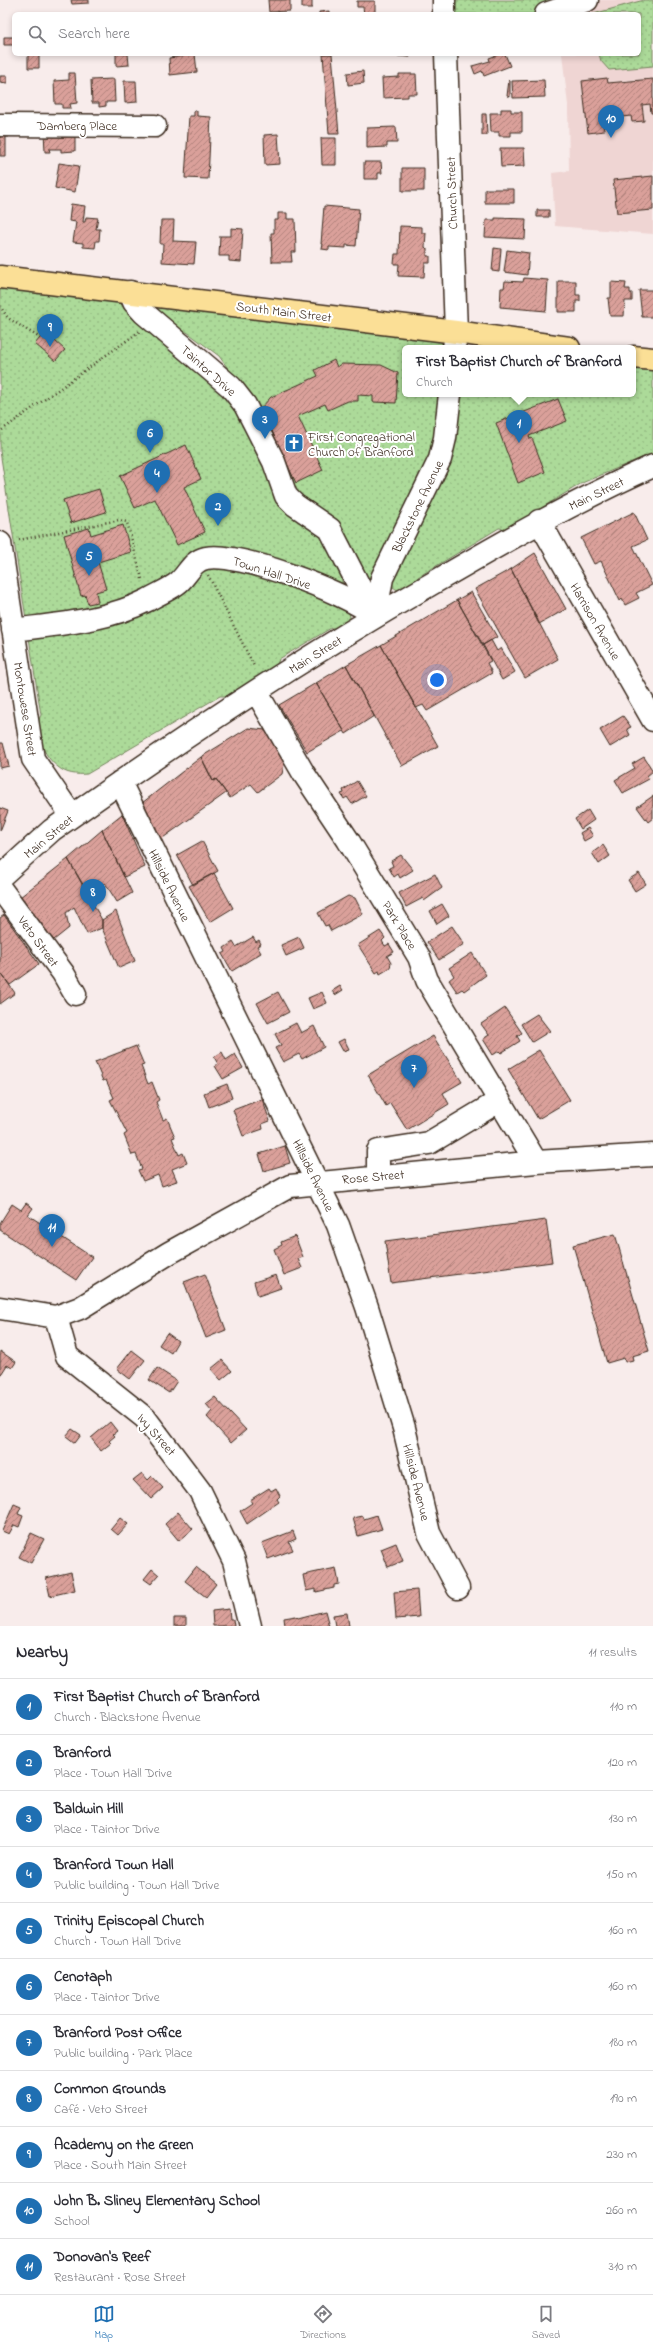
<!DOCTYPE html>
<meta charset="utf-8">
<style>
:root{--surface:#fff;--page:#f7f7f7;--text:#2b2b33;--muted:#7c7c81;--line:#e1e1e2;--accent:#1f6fb2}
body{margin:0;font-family:"Indie Flower",sans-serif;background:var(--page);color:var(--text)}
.you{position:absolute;left:437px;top:680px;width:14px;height:14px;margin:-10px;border:3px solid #fff;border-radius:50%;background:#1a73e8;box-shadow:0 0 0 6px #1a73e833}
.badge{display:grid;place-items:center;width:26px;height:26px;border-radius:50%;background:var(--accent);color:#fff;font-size:13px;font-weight:700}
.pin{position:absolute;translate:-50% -33px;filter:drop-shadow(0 1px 2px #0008)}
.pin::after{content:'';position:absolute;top:21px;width:14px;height:12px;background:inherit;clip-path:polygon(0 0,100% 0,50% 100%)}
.popup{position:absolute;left:402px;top:345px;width:234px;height:52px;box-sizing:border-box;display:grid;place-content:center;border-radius:6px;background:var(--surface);filter:drop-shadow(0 1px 3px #0005);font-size:13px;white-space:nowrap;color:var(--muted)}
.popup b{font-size:15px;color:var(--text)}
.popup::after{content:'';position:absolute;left:50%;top:100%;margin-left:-8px;border:8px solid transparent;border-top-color:var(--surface)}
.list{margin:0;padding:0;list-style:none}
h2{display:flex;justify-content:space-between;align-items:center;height:52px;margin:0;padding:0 16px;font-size:17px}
h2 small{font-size:13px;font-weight:400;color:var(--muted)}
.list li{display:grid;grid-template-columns:26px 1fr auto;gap:12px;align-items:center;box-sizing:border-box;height:56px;padding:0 16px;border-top:1px solid var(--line)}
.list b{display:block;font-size:15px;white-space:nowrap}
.list p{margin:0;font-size:13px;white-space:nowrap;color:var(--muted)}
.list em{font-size:13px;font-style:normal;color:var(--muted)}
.icon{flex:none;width:22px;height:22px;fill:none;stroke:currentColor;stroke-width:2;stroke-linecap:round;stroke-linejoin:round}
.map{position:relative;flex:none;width:653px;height:1626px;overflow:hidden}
.search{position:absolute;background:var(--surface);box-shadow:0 2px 6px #0003;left:12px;right:12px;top:12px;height:44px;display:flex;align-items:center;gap:10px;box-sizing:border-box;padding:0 14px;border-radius:6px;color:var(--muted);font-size:15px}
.sheet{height:668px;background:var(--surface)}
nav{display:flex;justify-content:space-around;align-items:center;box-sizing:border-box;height:56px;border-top:1px solid var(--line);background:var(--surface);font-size:11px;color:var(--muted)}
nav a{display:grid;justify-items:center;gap:2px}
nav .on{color:var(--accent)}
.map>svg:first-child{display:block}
.built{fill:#efd5d3}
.grass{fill:url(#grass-dots);stroke:#74825c}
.building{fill:url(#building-hatch);stroke:#3b2a1e}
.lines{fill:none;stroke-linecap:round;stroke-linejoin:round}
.minor-casing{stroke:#3b2a1e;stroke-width:25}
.major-casing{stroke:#3b2a1e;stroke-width:25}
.path{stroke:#3b2a1e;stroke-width:2.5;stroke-dasharray:1 3;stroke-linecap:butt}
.minor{stroke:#fff;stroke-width:22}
.major{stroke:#fbdf96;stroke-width:22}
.labels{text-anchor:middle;stroke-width:4;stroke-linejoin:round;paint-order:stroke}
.street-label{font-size:13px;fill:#3b2a1e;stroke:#fff}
.poi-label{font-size:13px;fill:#3b2a1e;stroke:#fff;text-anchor:start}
</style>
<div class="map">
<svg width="653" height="1626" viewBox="0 0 653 1626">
<defs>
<pattern id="grass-dots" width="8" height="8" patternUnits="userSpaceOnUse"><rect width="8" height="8" fill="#acda99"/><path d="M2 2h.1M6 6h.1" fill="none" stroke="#95bb83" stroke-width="1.8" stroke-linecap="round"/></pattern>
<pattern id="building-hatch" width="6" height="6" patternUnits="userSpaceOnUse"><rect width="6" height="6" fill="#daa09a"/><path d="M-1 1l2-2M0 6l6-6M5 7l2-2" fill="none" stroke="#b2837d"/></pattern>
</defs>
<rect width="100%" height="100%" fill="#f8eceb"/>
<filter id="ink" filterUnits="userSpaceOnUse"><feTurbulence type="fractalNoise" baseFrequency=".025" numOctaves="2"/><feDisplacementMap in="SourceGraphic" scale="8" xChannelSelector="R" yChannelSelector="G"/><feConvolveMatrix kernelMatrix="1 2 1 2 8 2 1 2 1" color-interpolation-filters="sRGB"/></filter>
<g filter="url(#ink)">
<path class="built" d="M 587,0 L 653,0 L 653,234 L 555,226 L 552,173 L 569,171 L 568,105 L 562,54 L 639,54 L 639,14 L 551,14 Z"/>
<path class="grass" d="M 444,0 L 587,0 L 546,14 L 444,14 Z
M 644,0 L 653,0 L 653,66 L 609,70 L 601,61 L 599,54 L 639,54 L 639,14 L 593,14 Z
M 4,288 L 115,299 L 233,402 L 321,536 L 341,576 L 350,617 L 350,620 L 341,628 L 331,628 L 279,659 L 276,668 L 235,693 L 228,696 L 220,696 L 87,774 C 77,775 66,774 58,767 C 44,757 32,730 41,715 L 0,451 L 0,289 Z
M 158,304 L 439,340 L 445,347 L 405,348 L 405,394 L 440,394 L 434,442 L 427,461 L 370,578 L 365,579 L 291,494 L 255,406 L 219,356 L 187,332 L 177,332 L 156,312 L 155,307 Z
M 633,366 L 653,369 L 653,453 L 582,483 L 507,529 L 499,528 L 418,577 C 411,587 402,597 391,585 L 456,394 L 633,394 Z"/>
<path class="building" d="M 71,0 L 89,0 L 89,3 L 72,4 Z
M 268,0 L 290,0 L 290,11 L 269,12 Z
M 302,0 L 312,0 L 312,8 L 302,8 Z
M 357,1 L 375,1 L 375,14 L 364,14 L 363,7 L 357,7 Z
M 329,11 L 329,14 L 319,14 L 319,12 Z
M 4,37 L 14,37 L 14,45 L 4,45 Z
M 28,54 L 39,54 L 39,68 L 28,68 Z
M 116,54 L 128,54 L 129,65 L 116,66 Z
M 184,54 L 195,54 L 197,72 L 170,75 L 169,58 L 184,56 Z
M 323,54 L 332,54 L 339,134 L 329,134 Z
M 384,54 L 410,54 L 410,57 L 384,55 Z
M 500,54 L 505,54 L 510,66 L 484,76 L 482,71 L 475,74 L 472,66 L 490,61 L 489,58 Z
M 363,71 L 364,83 L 348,85 L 347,73 Z
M 69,73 L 75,73 L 77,103 L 70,104 L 71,108 L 62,108 L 62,104 L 55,104 L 54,81 L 69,80 Z
M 399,74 L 416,74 L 417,94 L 408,94 L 408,97 L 383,98 L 382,78 L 399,77 Z
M 0,76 L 7,76 L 7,83 L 0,82 Z
M 607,78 L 608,83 L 653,79 L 653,113 L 651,113 L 650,104 L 642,105 L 644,121 L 632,122 L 631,116 L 603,119 L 604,131 L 588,133 L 582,81 Z
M 112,79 L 114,80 L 115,102 L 106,102 L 106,106 L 99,107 L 99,103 L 92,103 L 91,80 Z
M 509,80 L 510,81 L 510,97 L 507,96 Z
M 544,80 L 545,97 L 513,98 L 512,81 Z
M 124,81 L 136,81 L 137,102 L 125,103 Z
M 501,109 L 511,109 L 511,112 L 522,112 L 522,132 L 511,132 L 511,136 L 499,136 L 499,132 L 491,132 L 490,113 L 501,113 Z
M 194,111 L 197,111 L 197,116 L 211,117 L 208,179 L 185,178 L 189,116 L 194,116 Z
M 482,114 L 486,114 L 487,135 L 482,135 Z
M 396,127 L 397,143 L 387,143 L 387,147 L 367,148 L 367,128 Z
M 9,131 L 9,137 L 6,137 L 6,156 L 0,156 L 0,132 Z
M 44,131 L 75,132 L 75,151 L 61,152 L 61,149 L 49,149 L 50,152 L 45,152 Z
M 278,134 L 280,164 L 265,165 L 264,135 Z
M 321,138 L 336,138 L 336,165 L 322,165 Z
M 500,148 L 524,148 L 525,166 L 501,167 Z
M 364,162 L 381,162 L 382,173 L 378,173 L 378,179 L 364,179 Z
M 59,163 L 79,166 L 75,192 L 55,188 Z
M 402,168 L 424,168 L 424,191 L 402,191 Z
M 653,176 L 653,210 L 617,213 L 613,180 Z
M 485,189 L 514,189 L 514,203 L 485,203 Z
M 71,204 L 85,206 L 83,222 L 85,222 L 86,217 L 98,218 L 96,229 L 100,229 L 99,241 L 96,241 L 95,248 L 83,247 L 83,243 L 73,242 L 76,222 L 69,221 Z
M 324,206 L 359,209 L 356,246 L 346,245 L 346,248 L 329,247 L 329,250 L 322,249 L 323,244 L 321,244 Z
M 537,210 L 549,210 L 549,217 L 537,217 Z
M 278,213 L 287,213 L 287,219 L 295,219 L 296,252 L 291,252 L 292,262 L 272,262 L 271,233 L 274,233 L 274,220 L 278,220 Z
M 495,218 L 526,219 L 525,239 L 485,237 L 486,220 L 495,220 Z
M 161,220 L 174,220 L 173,241 L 196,242 L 194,264 L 162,262 L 163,244 L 160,244 Z
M 400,226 L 422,227 L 422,233 L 426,233 L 425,247 L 427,249 L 427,256 L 430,256 L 430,263 L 425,263 L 424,277 L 398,276 L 399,264 L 394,264 L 395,254 L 399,254 Z
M 231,228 L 243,229 L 241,262 L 229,261 L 229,256 L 219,256 L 220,236 L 231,236 Z
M 494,248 L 501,249 L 499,272 L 492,271 Z
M 507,250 L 529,253 L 527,275 L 504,272 Z
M 524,278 L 548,280 L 546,311 L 500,307 L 501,288 L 504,288 L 505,281 L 523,282 Z
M 558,281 L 576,281 L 576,295 L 580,295 L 580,301 L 576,301 L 576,312 L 558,312 Z
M 611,282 L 626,283 L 625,289 L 630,289 L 630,293 L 632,293 L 632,301 L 625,301 L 624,316 L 610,316 L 608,298 L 611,298 Z
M 639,290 L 653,290 L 653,317 L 642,317 Z
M 45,332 L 65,350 L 55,361 L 35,344 Z
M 334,360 L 337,367 L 342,364 L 381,365 L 398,373 L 396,403 L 373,402 L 373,396 L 358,395 L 358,401 L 348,401 L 328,410 L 325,404 L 298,416 L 323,470 L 296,483 L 261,408 L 271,397 L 318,376 L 315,370 Z
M 558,399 L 567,421 L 529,436 L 530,439 L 532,438 L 545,472 L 518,483 L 496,423 Z
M 186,445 L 201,479 L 184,487 L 205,532 L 177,545 L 155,499 L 135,508 L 120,476 Z
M 99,489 L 106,512 L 71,523 L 63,500 Z
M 634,512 L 647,540 L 633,546 L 652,585 L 636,593 L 639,598 L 625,605 L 622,599 L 620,601 L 601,561 L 594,564 L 581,538 Z
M 123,525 L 131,552 L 98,562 L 106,589 L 96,592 L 98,602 L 88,604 L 85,595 L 81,596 L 64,535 L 89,528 L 91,535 Z
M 535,553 L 566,609 L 539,624 L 511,569 Z
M 511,569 L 558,659 L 525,678 L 475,589 Z
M 471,592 L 497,637 L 483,645 L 457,600 Z
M 457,600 L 491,661 L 487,663 L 492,673 L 427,711 L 423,705 L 416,708 L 381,645 Z
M 491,640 L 497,651 L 501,648 L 515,672 L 502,680 L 483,645 Z
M 381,645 L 438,746 L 402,766 L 346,665 Z
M 346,665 L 374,716 L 346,734 L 316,683 Z
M 316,683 L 344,731 L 307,752 L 279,705 Z
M 623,716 L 631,727 L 627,729 L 630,735 L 610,747 L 600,730 Z
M 248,728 L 265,730 L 285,760 L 282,774 L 258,792 L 251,784 L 230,798 L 216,779 L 213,781 L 201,757 Z
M 0,743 L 3,743 L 9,766 L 0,768 Z
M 201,757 L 213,781 L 216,779 L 226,793 L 160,840 L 142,803 Z
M 644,757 L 653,771 L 647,776 L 649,779 L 623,793 L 615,780 L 635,768 L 632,764 Z
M 357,781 L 366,796 L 352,804 L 347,797 L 344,799 L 341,794 L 344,793 L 343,790 Z
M 653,796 L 653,818 L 648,822 L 637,807 Z
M 0,808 L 8,811 L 0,831 Z
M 588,810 L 594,820 L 581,829 L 575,819 Z
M 122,814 L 145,867 L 124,877 L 102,830 Z
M 588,828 L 593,836 L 584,841 L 580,833 Z
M 102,830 L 132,893 L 117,902 L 105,883 L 88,893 L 68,859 Z
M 202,841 L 218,871 L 193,885 L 177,855 Z
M 603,845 L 610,856 L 599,864 L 592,853 Z
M 401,855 L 413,870 L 400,878 L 398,874 L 394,877 L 389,868 L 393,866 L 391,861 Z
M 68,859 L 102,920 L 102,928 L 87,934 L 74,907 L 66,913 L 69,928 L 54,940 L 15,901 Z
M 214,873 L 233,908 L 210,922 L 189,886 Z
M 639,873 L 646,884 L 635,891 L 628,880 Z
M 435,874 L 442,888 L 424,901 L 423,898 L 406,907 L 399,893 Z
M 348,896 L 355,898 L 363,914 L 331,931 L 328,925 L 325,926 L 318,913 Z
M 442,904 L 449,916 L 437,924 L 430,911 Z
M 116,911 L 135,961 L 119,968 L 102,928 L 102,920 Z
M 4,915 L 39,964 L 10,985 L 0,972 L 0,918 Z
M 452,926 L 464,944 L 439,960 L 427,942 Z
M 380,931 L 385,938 L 382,941 L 385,946 L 389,944 L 394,952 L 387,956 L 391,963 L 390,968 L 380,974 L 379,971 L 376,973 L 358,945 Z
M 253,937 L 256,942 L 259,940 L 261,944 L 257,946 L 261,953 L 232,971 L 222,954 L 226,952 L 224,948 L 233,942 L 236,947 Z
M 299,937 L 304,948 L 286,956 L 281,945 Z
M 472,953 L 486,975 L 464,991 L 462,989 L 457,992 L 449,980 L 454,976 L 449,968 Z
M 0,972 L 15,993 L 0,1004 Z
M 340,986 L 343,990 L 335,995 L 332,991 Z
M 278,992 L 289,1012 L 268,1023 L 257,1003 Z
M 322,992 L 327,1003 L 313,1009 L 308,998 Z
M 505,1008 L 522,1033 L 517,1036 L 520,1041 L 501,1053 L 499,1051 L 493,1055 L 483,1039 L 489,1035 L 481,1024 Z
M 537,1014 L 550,1031 L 532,1042 L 521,1024 Z
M 296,1023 L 301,1033 L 314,1026 L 324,1047 L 302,1059 L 299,1054 L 283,1062 L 275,1048 L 281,1045 L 275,1034 Z
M 433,1036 L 462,1082 L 443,1093 L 449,1104 L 407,1130 L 390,1103 L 386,1106 L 368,1075 Z
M 344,1039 L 349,1049 L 343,1051 L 338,1042 Z
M 136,1046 L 144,1065 L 141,1066 L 148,1084 L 152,1082 L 159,1100 L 156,1102 L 163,1120 L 167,1118 L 175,1137 L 172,1138 L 179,1155 L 183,1153 L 187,1163 L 172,1169 L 177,1181 L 162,1186 L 158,1175 L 143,1181 L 138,1170 L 142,1169 L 136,1154 L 132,1155 L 124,1135 L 127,1133 L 110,1100 L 114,1098 L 106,1080 L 103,1081 L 95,1062 Z
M 539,1050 L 570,1100 L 538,1119 L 508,1069 Z
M 222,1052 L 226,1060 L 235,1054 L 243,1068 L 223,1079 L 215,1066 L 218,1064 L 214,1057 Z
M 227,1084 L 232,1098 L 209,1107 L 204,1093 Z
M 262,1099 L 270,1121 L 262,1124 L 263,1129 L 243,1136 L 233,1110 Z
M 285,1146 L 290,1163 L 264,1171 L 259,1154 Z
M 26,1203 L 33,1208 L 28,1215 L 92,1257 L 76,1280 L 0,1230 L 0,1223 L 12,1204 L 21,1210 Z
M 546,1220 L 552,1262 L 391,1283 L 385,1241 Z
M 615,1234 L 649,1351 L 632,1356 L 633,1360 L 625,1362 L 624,1358 L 607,1363 L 573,1245 Z
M 295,1236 L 303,1257 L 298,1259 L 302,1268 L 284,1275 L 274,1249 L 282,1245 L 281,1242 Z
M 205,1274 L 226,1330 L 206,1338 L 184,1282 Z
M 276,1275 L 281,1288 L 258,1296 L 254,1282 Z
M 167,1333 L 178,1341 L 171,1353 L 159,1345 Z
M 132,1350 L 145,1360 L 130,1379 L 117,1369 Z
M 0,1351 L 16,1362 L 12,1368 L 7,1365 L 0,1376 Z
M 222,1360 L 232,1371 L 221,1380 L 211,1369 Z
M 157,1368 L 177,1381 L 169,1393 L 149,1380 Z
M 215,1397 L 246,1430 L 231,1443 L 207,1417 L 212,1411 L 206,1404 Z
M 110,1422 L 117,1431 L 113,1434 L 115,1436 L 109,1441 L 111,1443 L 101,1451 L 91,1438 Z
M 72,1429 L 81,1435 L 75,1443 L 66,1436 Z
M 142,1473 L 148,1480 L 152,1476 L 163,1488 L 151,1499 L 133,1480 Z
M 269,1488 L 271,1491 L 276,1488 L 280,1496 L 277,1499 L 279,1502 L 247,1524 L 240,1511 L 252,1503 L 250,1500 Z
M 14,1504 L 21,1507 L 18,1514 L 23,1516 L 19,1527 L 14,1525 L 9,1534 L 2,1531 Z
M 178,1512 L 193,1529 L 179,1541 L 165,1524 Z
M 377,1515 L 382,1529 L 358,1536 L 353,1518 L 363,1516 L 364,1519 Z
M 120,1518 L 128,1524 L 118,1535 L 111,1529 Z
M 293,1531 L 296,1539 L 289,1542 L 293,1550 L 268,1559 L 262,1543 Z
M 31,1533 L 44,1539 L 31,1563 L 19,1557 Z
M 396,1543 L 403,1561 L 388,1567 L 381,1549 Z
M 196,1567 L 216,1584 L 206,1597 L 185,1581 Z
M 336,1568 L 339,1584 L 334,1585 L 334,1588 L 316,1592 L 316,1589 L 306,1591 L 303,1575 Z
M 152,1569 L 159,1575 L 151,1584 L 144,1579 Z
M 71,1572 L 75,1590 L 50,1596 L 46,1578 Z
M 417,1590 L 419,1617 L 396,1619 L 394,1592 Z
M 229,1609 L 230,1619 L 233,1619 L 234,1626 L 213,1626 L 212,1611 Z
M 325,1611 L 329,1626 L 285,1626 L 284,1618 L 296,1616 L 298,1618 Z
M 347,1613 L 349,1626 L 335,1626 L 333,1615 Z
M 174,1618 L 186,1618 L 186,1626 L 174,1626 Z"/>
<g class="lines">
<defs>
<path id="minor" d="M 444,0 L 444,14
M 546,14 L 587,0
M 446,54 L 456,332 L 454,348
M 0,125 L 155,126
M 130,292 L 134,302 L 144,313 L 231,387 L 245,405 L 274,462 L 286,496 L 295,505 L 330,529 L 375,617
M 539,521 L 653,720
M 0,543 L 33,759 L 72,816
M 375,617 L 382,578 L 440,459 L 445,438 L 450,394
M 13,630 C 59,624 106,621 148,600 C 158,594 171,589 179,582 C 189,573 192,561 206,558 C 237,551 347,593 372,614
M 256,691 L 304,774 L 348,840 L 419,957 L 427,980 L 536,1162
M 120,782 L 338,1225 L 367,1307 L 404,1428 L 429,1533 L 458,1588
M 0,877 L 52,830 L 72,816 C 189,733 309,654 433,583 C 505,541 577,500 653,466
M 0,888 L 63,973 L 75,994
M 378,1176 L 378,1151 L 429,1143 L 499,1101
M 0,1308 L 56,1317 L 67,1356 L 145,1418 L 200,1491 L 234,1561 L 250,1626
M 56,1317 L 80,1308 L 169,1253 L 290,1186 L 536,1162 L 653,1155"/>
<path id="major" d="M 0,277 L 456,332 L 569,348
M 633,357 L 653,359"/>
</defs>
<use href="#minor" class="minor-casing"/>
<use href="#major" class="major-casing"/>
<path class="path" d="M 0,306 L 8,318 L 40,338
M 2,430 L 140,331
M 19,540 L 119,520 L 127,522 L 142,579
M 208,575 L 254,666"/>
<use href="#minor" class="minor"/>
<use href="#major" class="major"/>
</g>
</g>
<defs>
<symbol id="church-square" viewBox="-11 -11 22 22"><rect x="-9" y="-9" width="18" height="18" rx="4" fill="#1f6fb2" stroke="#fff"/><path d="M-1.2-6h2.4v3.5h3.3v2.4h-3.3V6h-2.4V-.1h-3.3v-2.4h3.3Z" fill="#fff"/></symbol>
</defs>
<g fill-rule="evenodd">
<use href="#church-square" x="283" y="432" width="22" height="22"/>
</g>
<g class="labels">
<g class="street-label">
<text x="77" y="130">Damberg Place</text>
<text transform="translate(451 193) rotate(-92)" y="5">Church Street</text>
<text transform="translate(284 311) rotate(7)" y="5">South Main Street</text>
<text transform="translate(209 370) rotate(42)" y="5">Taintor Drive</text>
<text transform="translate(596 493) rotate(-26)" y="5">Main Street</text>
<text transform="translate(417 506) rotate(-64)" y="5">Blackstone Avenue</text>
<text transform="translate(272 572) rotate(18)" y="5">Town Hall Drive</text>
<text transform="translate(596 621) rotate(60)" y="5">Harrison Avenue</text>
<text transform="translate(315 654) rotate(-32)" y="5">Main Street</text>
<text transform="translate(26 709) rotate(81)" y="5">Montowese Street</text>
<text transform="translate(48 836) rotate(-40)" y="5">Main Street</text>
<text transform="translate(170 885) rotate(64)" y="5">Hillside Avenue</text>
<text transform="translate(400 925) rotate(59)" y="5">Park Place</text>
<text transform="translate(39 941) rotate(54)" y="5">Veto Street</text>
<text transform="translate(314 1175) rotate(64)" y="5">Hillside Avenue</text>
<text transform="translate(373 1176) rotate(-5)" y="5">Rose Street</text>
<text transform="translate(157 1434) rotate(49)" y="5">Ivy Street</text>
<text transform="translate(417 1482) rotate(76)" y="5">Hillside Avenue</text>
</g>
<g class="poi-label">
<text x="308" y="441">First Congregational<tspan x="308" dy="15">Church of Branford</tspan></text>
</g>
</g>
</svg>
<div class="you"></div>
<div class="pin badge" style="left:519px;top:443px">1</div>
<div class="popup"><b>First Baptist Church of Branford</b>Church</div>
<div class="pin badge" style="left:218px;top:526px">2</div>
<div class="pin badge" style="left:265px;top:439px">3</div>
<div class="pin badge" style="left:157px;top:493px">4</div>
<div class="pin badge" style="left:89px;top:576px">5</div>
<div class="pin badge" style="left:150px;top:453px">6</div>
<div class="pin badge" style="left:414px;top:1088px">7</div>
<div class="pin badge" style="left:93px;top:912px">8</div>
<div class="pin badge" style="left:50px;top:347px">9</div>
<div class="pin badge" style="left:611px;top:138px">10</div>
<div class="pin badge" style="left:52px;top:1247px">11</div>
<div class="search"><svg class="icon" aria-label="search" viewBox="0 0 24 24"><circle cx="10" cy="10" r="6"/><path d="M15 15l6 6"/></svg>Search here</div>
</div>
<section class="sheet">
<h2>Nearby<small>11 results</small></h2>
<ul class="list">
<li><span class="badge">1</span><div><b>First Baptist Church of Branford</b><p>Church · Blackstone Avenue</p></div><em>110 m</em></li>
<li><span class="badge">2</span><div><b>Branford</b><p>Place · Town Hall Drive</p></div><em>120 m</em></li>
<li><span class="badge">3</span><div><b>Baldwin Hill</b><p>Place · Taintor Drive</p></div><em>130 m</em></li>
<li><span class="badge">4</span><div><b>Branford Town Hall</b><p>Public building · Town Hall Drive</p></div><em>150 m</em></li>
<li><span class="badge">5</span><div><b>Trinity Episcopal Church</b><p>Church · Town Hall Drive</p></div><em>160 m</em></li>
<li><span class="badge">6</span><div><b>Cenotaph</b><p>Place · Taintor Drive</p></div><em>160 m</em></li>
<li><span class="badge">7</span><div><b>Branford Post Office</b><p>Public building · Park Place</p></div><em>180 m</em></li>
<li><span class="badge">8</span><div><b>Common Grounds</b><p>Café · Veto Street</p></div><em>190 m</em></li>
<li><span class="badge">9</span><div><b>Academy on the Green</b><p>Place · South Main Street</p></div><em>230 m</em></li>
<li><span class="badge">10</span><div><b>John B. Sliney Elementary School</b><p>School</p></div><em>260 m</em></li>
<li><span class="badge">11</span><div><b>Donovan's Reef</b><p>Restaurant · Rose Street</p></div><em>310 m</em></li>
</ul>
</section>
<nav>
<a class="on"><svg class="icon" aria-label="map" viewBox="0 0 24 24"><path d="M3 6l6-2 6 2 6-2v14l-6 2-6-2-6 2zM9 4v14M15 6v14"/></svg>Map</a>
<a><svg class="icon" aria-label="directions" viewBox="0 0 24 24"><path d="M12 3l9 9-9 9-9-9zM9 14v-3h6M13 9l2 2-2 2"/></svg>Directions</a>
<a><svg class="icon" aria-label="saved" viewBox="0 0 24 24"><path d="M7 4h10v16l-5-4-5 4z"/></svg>Saved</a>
</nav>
